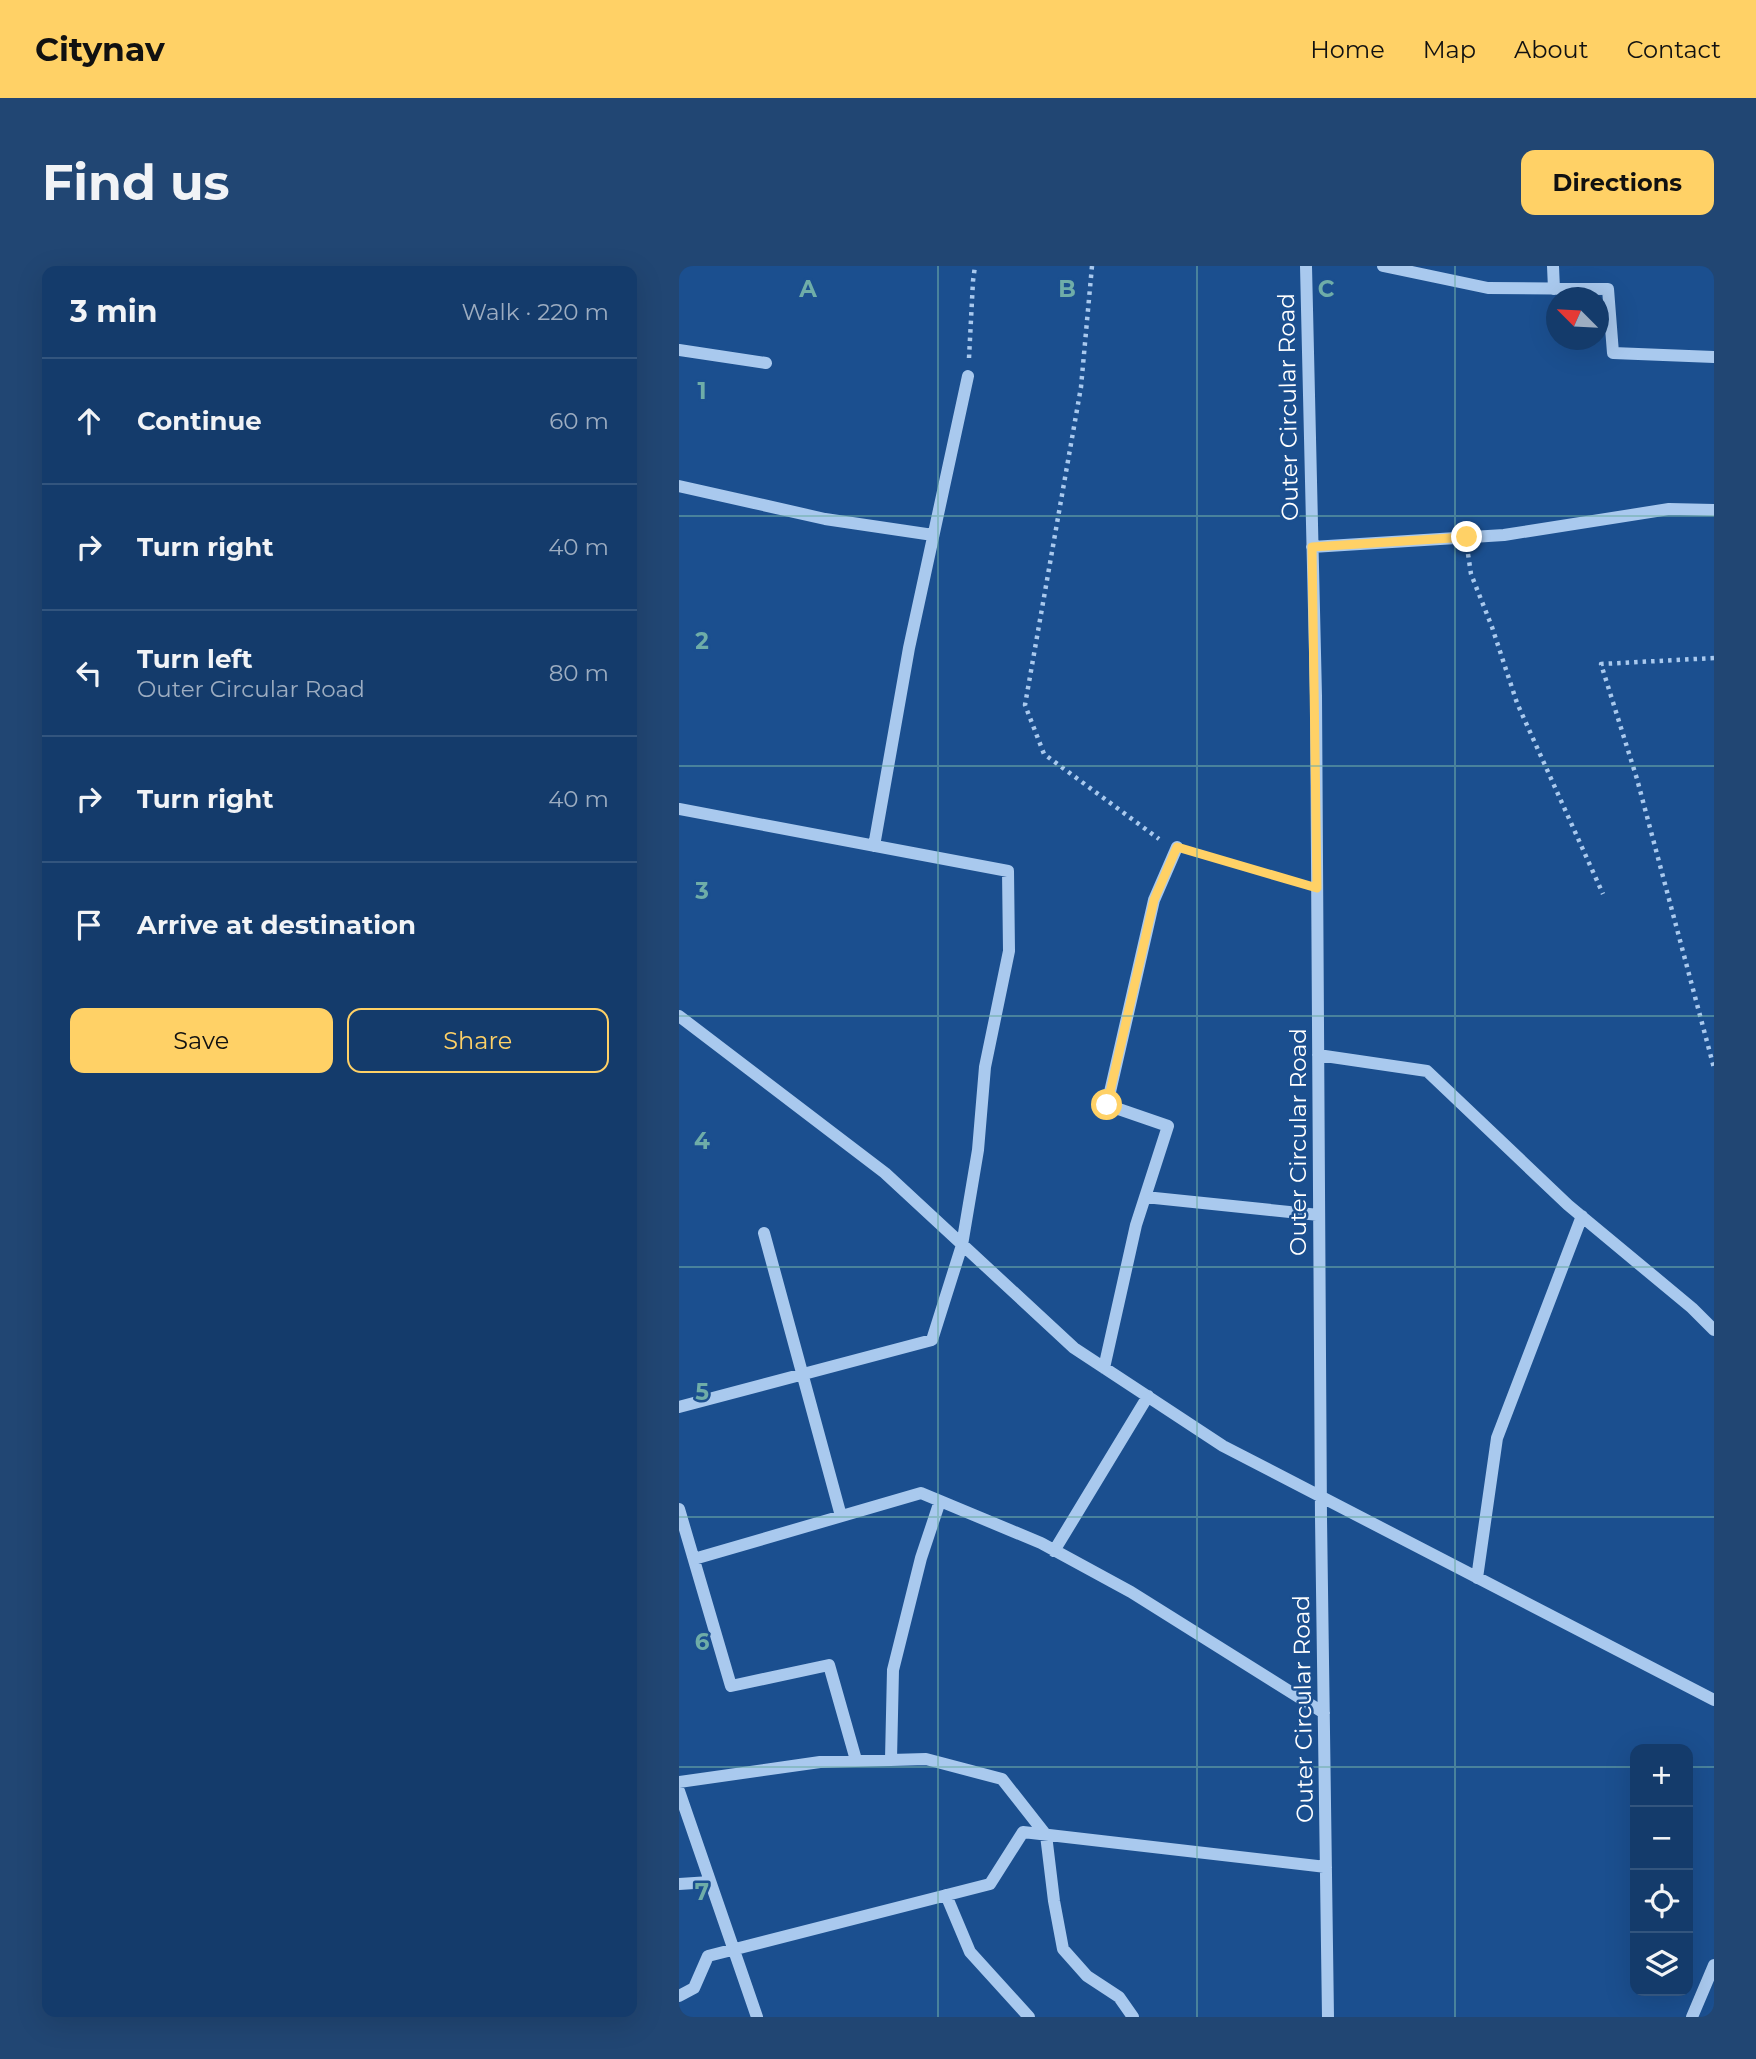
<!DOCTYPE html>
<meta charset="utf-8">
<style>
:root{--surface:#143b6b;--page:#214673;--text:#f1f3f6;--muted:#9dadc1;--line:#33557e;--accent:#ffd166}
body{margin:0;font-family:Montserrat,sans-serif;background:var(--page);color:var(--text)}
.controls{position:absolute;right:21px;bottom:21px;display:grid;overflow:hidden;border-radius:14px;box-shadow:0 7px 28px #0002}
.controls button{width:63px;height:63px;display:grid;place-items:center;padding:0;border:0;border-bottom:2px solid var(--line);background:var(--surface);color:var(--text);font:35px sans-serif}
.compass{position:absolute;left:867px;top:21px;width:63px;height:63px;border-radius:50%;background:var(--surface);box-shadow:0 7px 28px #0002;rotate:294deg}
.stop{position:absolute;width:21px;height:21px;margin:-16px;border:5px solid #ffd166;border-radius:50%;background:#fff}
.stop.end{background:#ffd166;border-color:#fff;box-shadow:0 2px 7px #0008}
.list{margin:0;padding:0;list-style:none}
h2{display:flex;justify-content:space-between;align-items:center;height:91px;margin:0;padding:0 28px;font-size:30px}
h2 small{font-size:23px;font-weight:400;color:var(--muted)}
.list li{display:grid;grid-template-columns:46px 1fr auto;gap:21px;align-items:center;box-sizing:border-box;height:126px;padding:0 28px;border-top:2px solid var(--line)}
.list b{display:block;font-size:26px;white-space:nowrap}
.list p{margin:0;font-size:23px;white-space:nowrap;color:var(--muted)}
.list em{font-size:23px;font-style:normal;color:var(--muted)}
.actions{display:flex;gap:14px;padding:21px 28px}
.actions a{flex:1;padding:16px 0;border:2px solid var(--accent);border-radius:14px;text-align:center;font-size:24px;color:var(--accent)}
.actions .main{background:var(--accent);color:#111}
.icon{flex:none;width:38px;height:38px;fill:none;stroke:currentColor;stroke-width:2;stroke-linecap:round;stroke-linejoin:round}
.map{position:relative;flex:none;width:1035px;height:1751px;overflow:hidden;border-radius:14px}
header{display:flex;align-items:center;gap:42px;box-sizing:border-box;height:98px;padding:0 35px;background:var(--accent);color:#111}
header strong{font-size:33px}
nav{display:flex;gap:38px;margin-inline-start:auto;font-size:24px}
.intro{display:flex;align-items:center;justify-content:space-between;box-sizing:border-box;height:168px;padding:0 42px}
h1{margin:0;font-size:49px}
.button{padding:18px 32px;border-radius:14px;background:var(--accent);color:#111;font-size:24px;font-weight:700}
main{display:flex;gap:42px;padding:0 42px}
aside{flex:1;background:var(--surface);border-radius:14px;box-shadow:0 7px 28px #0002}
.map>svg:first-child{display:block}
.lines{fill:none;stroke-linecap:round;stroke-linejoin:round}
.path{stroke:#a9c9ee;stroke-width:4.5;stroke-dasharray:3.5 5;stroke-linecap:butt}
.minor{stroke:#a9c9ee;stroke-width:12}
.route{stroke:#ffd166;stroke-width:9}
.grid{fill:none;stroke:#6fada8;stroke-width:2;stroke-opacity:0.55}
.labels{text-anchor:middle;stroke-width:5;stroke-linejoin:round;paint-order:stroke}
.street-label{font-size:23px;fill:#fff;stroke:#1b4f8f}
.grid-label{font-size:23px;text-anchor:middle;font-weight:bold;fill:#6fada8;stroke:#1b4f8f;stroke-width:5;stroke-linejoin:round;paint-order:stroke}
</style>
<header>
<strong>Citynav</strong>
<nav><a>Home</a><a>Map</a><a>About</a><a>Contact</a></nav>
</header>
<div class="intro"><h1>Find us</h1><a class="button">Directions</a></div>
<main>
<aside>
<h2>3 min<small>Walk · 220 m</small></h2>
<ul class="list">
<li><svg class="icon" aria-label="ahead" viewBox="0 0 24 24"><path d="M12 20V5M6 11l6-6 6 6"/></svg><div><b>Continue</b></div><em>60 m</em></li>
<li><svg class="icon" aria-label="right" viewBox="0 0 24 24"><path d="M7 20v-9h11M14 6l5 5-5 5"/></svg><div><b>Turn right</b></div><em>40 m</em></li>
<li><svg class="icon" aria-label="left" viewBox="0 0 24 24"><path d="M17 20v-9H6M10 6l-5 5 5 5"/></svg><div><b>Turn left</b><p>Outer Circular Road</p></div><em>80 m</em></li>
<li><svg class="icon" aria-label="right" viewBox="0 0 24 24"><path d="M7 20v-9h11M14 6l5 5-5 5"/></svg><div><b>Turn right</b></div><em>40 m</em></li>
<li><svg class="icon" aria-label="arrive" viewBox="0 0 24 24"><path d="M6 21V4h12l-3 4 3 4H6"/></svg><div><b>Arrive at destination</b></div></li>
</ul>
<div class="actions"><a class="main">Save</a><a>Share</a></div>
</aside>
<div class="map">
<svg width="1035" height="1751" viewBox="0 0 1035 1751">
<rect width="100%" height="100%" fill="#1b4f8f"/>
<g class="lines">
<path class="path" d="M 413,0 L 402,121 L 346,439 L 365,488 L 480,573
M 290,92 L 294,15 L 296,0
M 789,288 L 792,308 L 813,361 L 838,437 L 924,628
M 1035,392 L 922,398 L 958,513 L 1035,802
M 515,586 L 620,617"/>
<path class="minor" d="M 627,0 L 637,430 L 642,1252 L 649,1751
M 704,0 L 809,22 L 929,23 L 934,87 L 1035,91
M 874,0 L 875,23
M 0,84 L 87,97
M 0,220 L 146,253 L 254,269
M 633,281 L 825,269 L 990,243 L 1035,244
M 0,543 L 329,605 L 330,685 L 306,801 L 299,884 L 283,979 L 253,1074 L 0,1141
M 195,580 L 230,382 L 289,110
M 0,750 L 206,907 L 395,1082 L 544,1180 L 1035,1434
M 639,789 L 748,805 L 889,939 L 1013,1042 L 1035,1064
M 466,931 L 640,949
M 85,967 L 162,1250
M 425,1102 L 457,959 L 489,860 L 428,839 L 475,634 L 498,581
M 0,1243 L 52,1420 L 150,1399 L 177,1494
M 375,1285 L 469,1130
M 15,1293 L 242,1227 L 362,1277 L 452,1326 L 645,1447
M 798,1312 L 818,1172 L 903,950
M 212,1493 L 214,1404 L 242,1292 L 261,1235
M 0,1516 L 141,1496 L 247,1493 L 323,1513 L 367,1569 L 375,1635 L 384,1683 L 408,1710 L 440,1731 L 454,1751
M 0,1525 L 78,1751
M 0,1618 L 31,1616
M 267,1629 L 291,1686 L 350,1751
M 0,1730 L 15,1722 L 29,1690 L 311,1618 L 344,1566 L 647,1601
M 1013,1751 L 1035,1699"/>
</g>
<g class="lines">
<path class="route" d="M 428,839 L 475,634 L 498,581 L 638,622 L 633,281 L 788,271"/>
</g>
<path class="grid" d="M 259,0 L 259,1751M 518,0 L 518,1751M 776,0 L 776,1751M 0,250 L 1035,250M 0,500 L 1035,500M 0,750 L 1035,750M 0,1001 L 1035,1001M 0,1251 L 1035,1251M 0,1501 L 956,1501M 1009,1501 L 1035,1501"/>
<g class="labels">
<g class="street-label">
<text transform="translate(609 141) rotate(-91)" y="8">Outer Circular Road</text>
<text transform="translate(619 876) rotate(-90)" y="8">Outer Circular Road</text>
<text transform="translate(624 1443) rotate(-91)" y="8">Outer Circular Road</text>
</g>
</g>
<g class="grid-label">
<text x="129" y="31">A</text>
<text x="388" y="31">B</text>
<text x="647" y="31">C</text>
<text x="23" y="133">1</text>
<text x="23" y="383">2</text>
<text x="23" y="633">3</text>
<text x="23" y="883">4</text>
<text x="23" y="1134">5</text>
<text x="23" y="1384">6</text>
<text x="23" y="1634">7</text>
</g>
</svg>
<div class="controls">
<button>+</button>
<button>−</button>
<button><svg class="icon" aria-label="locate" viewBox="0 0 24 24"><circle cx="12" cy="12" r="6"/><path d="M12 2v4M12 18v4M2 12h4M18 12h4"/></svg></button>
<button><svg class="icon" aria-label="layers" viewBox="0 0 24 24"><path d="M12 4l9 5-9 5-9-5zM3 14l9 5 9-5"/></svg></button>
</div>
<svg class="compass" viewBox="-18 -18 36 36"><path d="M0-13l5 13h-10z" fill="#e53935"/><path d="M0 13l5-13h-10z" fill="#9dadc1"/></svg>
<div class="stop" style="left:428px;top:839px"></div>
<div class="stop end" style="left:788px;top:271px"></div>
</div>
</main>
